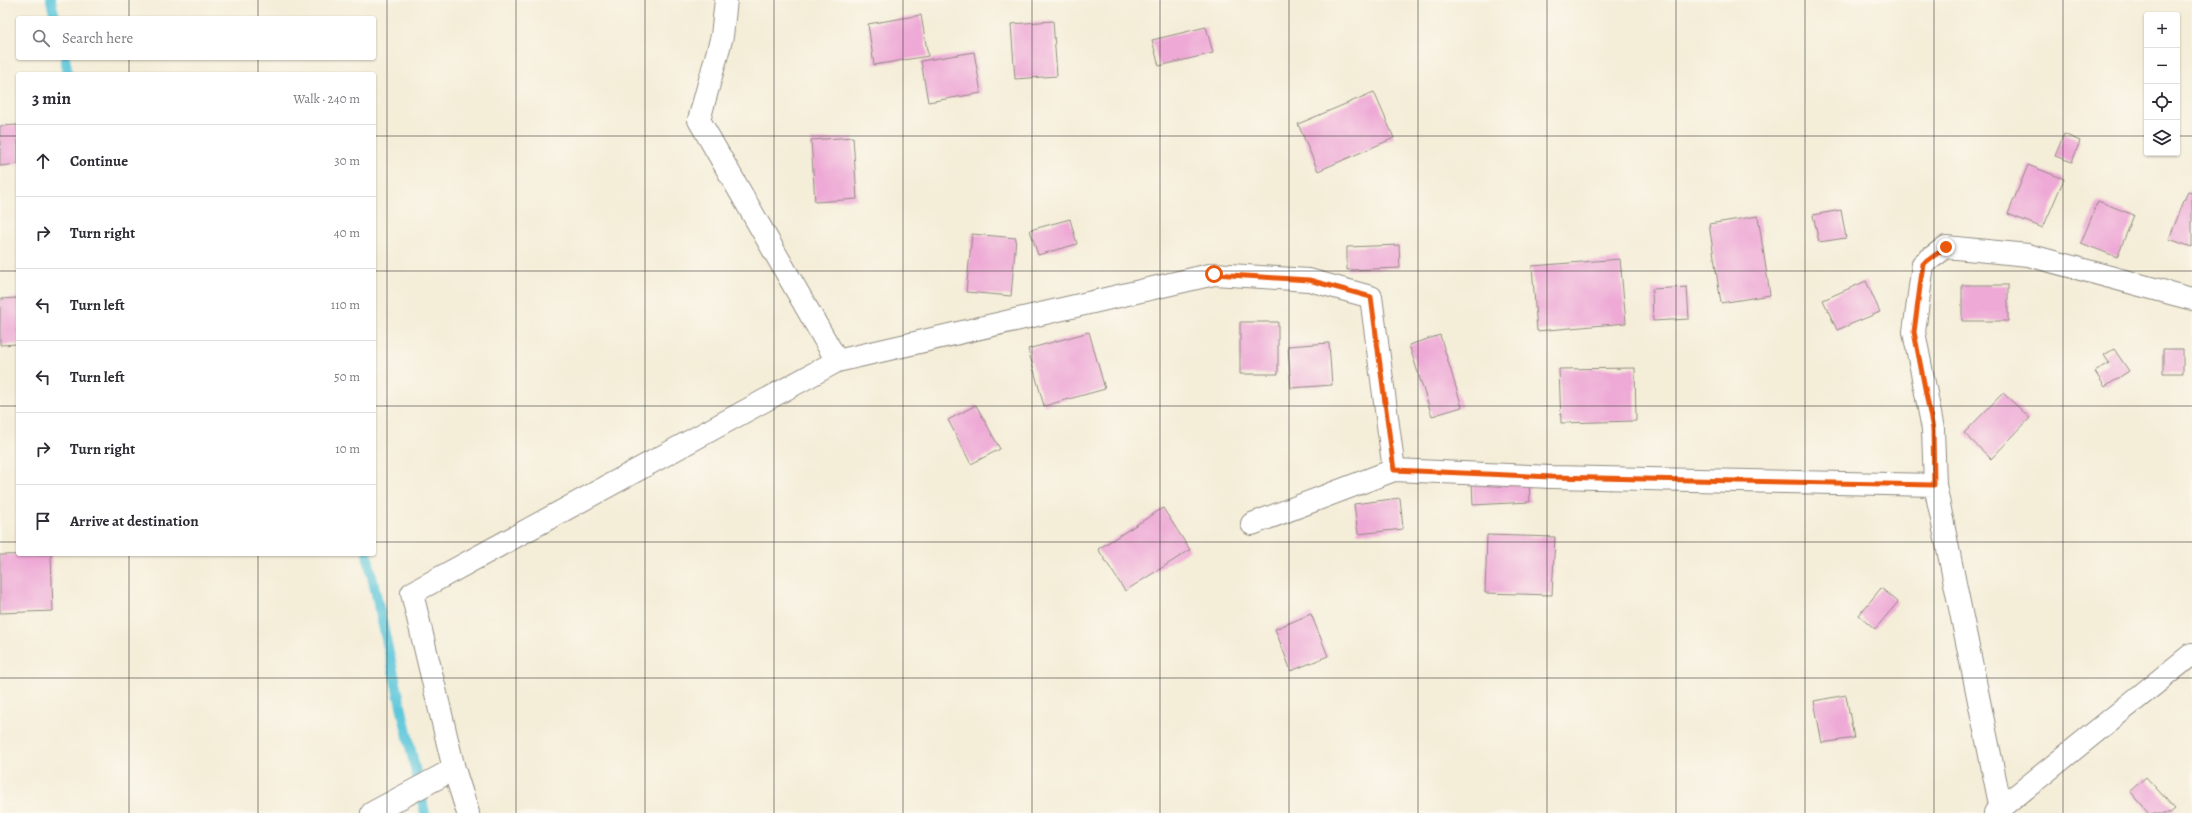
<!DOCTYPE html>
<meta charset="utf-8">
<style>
:root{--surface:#fff;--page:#f7f7f7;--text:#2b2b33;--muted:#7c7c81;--line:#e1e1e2}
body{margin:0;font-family:Alegreya,serif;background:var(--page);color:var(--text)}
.controls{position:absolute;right:12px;top:12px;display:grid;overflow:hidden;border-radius:4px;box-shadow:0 1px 3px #0004}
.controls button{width:36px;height:36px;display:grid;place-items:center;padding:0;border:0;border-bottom:1px solid var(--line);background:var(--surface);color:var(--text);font:20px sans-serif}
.stop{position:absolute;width:12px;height:12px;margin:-9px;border:3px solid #ea580c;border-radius:50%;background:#fff}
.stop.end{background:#ea580c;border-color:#fff;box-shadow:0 1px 4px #0008}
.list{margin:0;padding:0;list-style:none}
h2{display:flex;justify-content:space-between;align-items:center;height:52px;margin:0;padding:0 16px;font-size:17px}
h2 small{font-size:13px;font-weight:400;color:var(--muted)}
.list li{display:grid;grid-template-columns:26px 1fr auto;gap:12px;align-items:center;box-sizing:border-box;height:72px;padding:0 16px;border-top:1px solid var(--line)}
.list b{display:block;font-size:15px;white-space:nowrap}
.list em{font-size:13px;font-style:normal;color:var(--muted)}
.icon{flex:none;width:22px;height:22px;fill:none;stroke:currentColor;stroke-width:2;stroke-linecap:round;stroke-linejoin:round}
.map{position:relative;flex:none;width:2192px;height:813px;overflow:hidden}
.search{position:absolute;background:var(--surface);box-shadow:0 1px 3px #0004;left:16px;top:16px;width:360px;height:44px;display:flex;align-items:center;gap:10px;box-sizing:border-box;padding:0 14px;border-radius:4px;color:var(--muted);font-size:15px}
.panel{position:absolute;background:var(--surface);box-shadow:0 1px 3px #0004;left:16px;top:72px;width:360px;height:484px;border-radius:4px}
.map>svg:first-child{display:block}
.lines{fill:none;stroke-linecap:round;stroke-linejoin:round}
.stream{stroke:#5fc7db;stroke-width:10}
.building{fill:#eea9d6}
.street-casing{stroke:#908c82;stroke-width:24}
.street{stroke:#fff;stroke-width:22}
.route{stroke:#ea580c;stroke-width:5}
.grid{fill:none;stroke:#2b2b2b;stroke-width:1;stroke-opacity:0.55}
</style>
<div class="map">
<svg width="2192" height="813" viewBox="0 0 2192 813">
<rect width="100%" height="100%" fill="#fbf7ec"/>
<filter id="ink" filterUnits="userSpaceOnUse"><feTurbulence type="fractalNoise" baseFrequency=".025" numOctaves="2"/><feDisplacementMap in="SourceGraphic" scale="8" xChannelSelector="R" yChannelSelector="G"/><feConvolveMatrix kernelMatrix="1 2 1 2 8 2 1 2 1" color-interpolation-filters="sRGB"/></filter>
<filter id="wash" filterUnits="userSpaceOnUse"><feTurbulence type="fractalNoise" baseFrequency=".012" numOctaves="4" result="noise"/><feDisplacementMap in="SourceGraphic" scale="16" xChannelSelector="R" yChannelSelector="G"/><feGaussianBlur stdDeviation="0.9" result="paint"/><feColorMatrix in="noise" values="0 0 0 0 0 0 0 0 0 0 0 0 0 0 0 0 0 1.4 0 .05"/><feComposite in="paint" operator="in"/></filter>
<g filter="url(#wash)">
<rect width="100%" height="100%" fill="#f4edd8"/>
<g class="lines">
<path class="stream" d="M 51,0 L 55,18
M 65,58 L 68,74
M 367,554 L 425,813"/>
</g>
<g id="blocks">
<path class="building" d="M 921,15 L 928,56 L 874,65 L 868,24 Z
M 1053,21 L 1057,76 L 1015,79 L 1011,24 Z
M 1206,27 L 1213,53 L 1159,66 L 1152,40 Z
M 974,52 L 981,93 L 928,102 L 921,61 Z
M 1374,92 L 1394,138 L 1318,171 L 1298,124 Z
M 18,125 L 18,164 L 0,166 L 0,126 Z
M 2064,134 L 2080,141 L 2072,162 L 2055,156 Z
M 853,137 L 857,199 L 815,202 L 811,140 Z
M 2028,165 L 2064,179 L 2043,228 L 2008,214 Z
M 2188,191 L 2192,193 L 2192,247 L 2169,239 Z
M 2098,201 L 2134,215 L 2117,257 L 2081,243 Z
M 1841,210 L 1846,238 L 1819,242 L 1813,215 Z
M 1758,216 L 1770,295 L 1721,303 L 1709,224 Z
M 1070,219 L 1077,244 L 1038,255 L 1030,230 Z
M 972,234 L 1016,238 L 1011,296 L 966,292 Z
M 1399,245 L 1400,268 L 1347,270 L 1347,247 Z
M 1620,259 L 1626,323 L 1537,331 L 1532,266 Z
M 1866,281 L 1880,312 L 1837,330 L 1823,300 Z
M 1962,285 L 2008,285 L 2008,321 L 1962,321 Z
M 1687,287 L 1689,319 L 1653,321 L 1652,289 Z
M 18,298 L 18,344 L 0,345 L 0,299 Z
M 1240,322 L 1278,322 L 1278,374 L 1240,374 Z
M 1089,332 L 1105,389 L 1044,406 L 1028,349 Z
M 1440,335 L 1462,407 L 1432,416 L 1409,345 Z
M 1329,343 L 1332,385 L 1291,388 L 1288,346 Z
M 2114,349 L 2129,371 L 2105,387 L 2095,372 L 2109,363 L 2104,355 Z
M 2163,349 L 2183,349 L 2183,373 L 2163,373 Z
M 1635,368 L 1636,421 L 1561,423 L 1559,369 Z
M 2003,393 L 2030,418 L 1991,459 L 1964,433 Z
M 976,405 L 1000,449 L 971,464 L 948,420 Z
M 1529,479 L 1530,502 L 1473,505 L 1472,482 Z
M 1400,498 L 1403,529 L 1358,534 L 1354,504 Z
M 1163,508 L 1190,550 L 1125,591 L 1098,549 Z
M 1487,535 L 1555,537 L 1552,595 L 1485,593 Z
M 51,554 L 53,611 L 0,613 L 0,555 Z
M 1881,588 L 1898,602 L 1875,629 L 1859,615 Z
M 1311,614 L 1328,656 L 1291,671 L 1275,629 Z
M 1846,695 L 1854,738 L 1822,743 L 1814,701 Z
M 2146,777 L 2175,809 L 2170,813 L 2149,813 L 2130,791 Z"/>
</g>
</g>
<g filter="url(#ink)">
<use href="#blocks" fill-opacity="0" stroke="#908c82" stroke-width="1"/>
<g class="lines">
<defs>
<path id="street" d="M 726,0 L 722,36 L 699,120 L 837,361
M 1394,470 L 1551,477 L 1935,485 L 1933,429 L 1914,332 L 1923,264 L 1946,247 L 2028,255 L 2192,299
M 1935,485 L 2001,809
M 454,769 L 468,813
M 372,813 L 454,769 L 412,593 L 837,361 L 1214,274 L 1309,280 L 1371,297 L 1394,470 L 1252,524
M 1995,813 L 2192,654"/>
</defs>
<use href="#street" class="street-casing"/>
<use href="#street" class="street"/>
</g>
</g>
<g class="lines" filter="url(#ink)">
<path class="route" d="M 1214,274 L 1309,280 L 1371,297 L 1394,470 L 1551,477 L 1934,485 L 1933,429 L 1914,332 L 1923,264 L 1946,247"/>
</g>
<path class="grid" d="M 129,0 L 129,18M 258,0 L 258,18M 387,0 L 387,813M 516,0 L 516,813M 645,0 L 645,813M 774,0 L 774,813M 903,0 L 903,813M 1032,0 L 1032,813M 1160,0 L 1160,813M 1289,0 L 1289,813M 1418,0 L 1418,813M 1547,0 L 1547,813M 1676,0 L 1676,813M 1805,0 L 1805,813M 1934,0 L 1934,813M 2063,0 L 2063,813M 129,58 L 129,74M 258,58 L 258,74M 0,136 L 18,136M 374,136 L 2147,136M 2177,136 L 2192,136M 0,271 L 18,271M 374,271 L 2192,271M 0,406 L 18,406M 374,406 L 2192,406M 0,542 L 18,542M 374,542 L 2192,542M 129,554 L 129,813M 258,554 L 258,813M 0,678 L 2192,678"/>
</svg>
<div class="controls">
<button>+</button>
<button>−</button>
<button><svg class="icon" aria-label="locate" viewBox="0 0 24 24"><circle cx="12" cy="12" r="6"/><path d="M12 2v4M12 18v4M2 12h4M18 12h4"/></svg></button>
<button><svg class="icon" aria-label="layers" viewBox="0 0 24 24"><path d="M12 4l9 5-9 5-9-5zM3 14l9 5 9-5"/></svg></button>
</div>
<div class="stop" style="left:1214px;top:274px"></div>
<div class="stop end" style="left:1946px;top:247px"></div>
<div class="search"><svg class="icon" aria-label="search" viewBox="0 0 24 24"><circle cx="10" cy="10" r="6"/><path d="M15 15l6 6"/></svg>Search here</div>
<section class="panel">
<h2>3 min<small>Walk · 240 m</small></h2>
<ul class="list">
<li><svg class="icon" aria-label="ahead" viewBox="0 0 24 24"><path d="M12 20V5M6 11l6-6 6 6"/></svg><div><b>Continue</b></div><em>30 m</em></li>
<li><svg class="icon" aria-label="right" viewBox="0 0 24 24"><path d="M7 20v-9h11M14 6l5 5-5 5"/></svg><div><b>Turn right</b></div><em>40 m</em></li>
<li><svg class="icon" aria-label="left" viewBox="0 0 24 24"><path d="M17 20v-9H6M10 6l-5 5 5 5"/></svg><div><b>Turn left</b></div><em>110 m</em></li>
<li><svg class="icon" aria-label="left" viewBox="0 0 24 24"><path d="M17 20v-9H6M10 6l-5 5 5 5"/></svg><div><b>Turn left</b></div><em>50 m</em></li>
<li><svg class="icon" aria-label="right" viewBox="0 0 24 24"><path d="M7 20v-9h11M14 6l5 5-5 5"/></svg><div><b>Turn right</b></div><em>10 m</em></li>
<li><svg class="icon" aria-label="arrive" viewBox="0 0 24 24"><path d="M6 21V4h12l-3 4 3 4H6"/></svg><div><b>Arrive at destination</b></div></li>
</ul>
</section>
</div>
